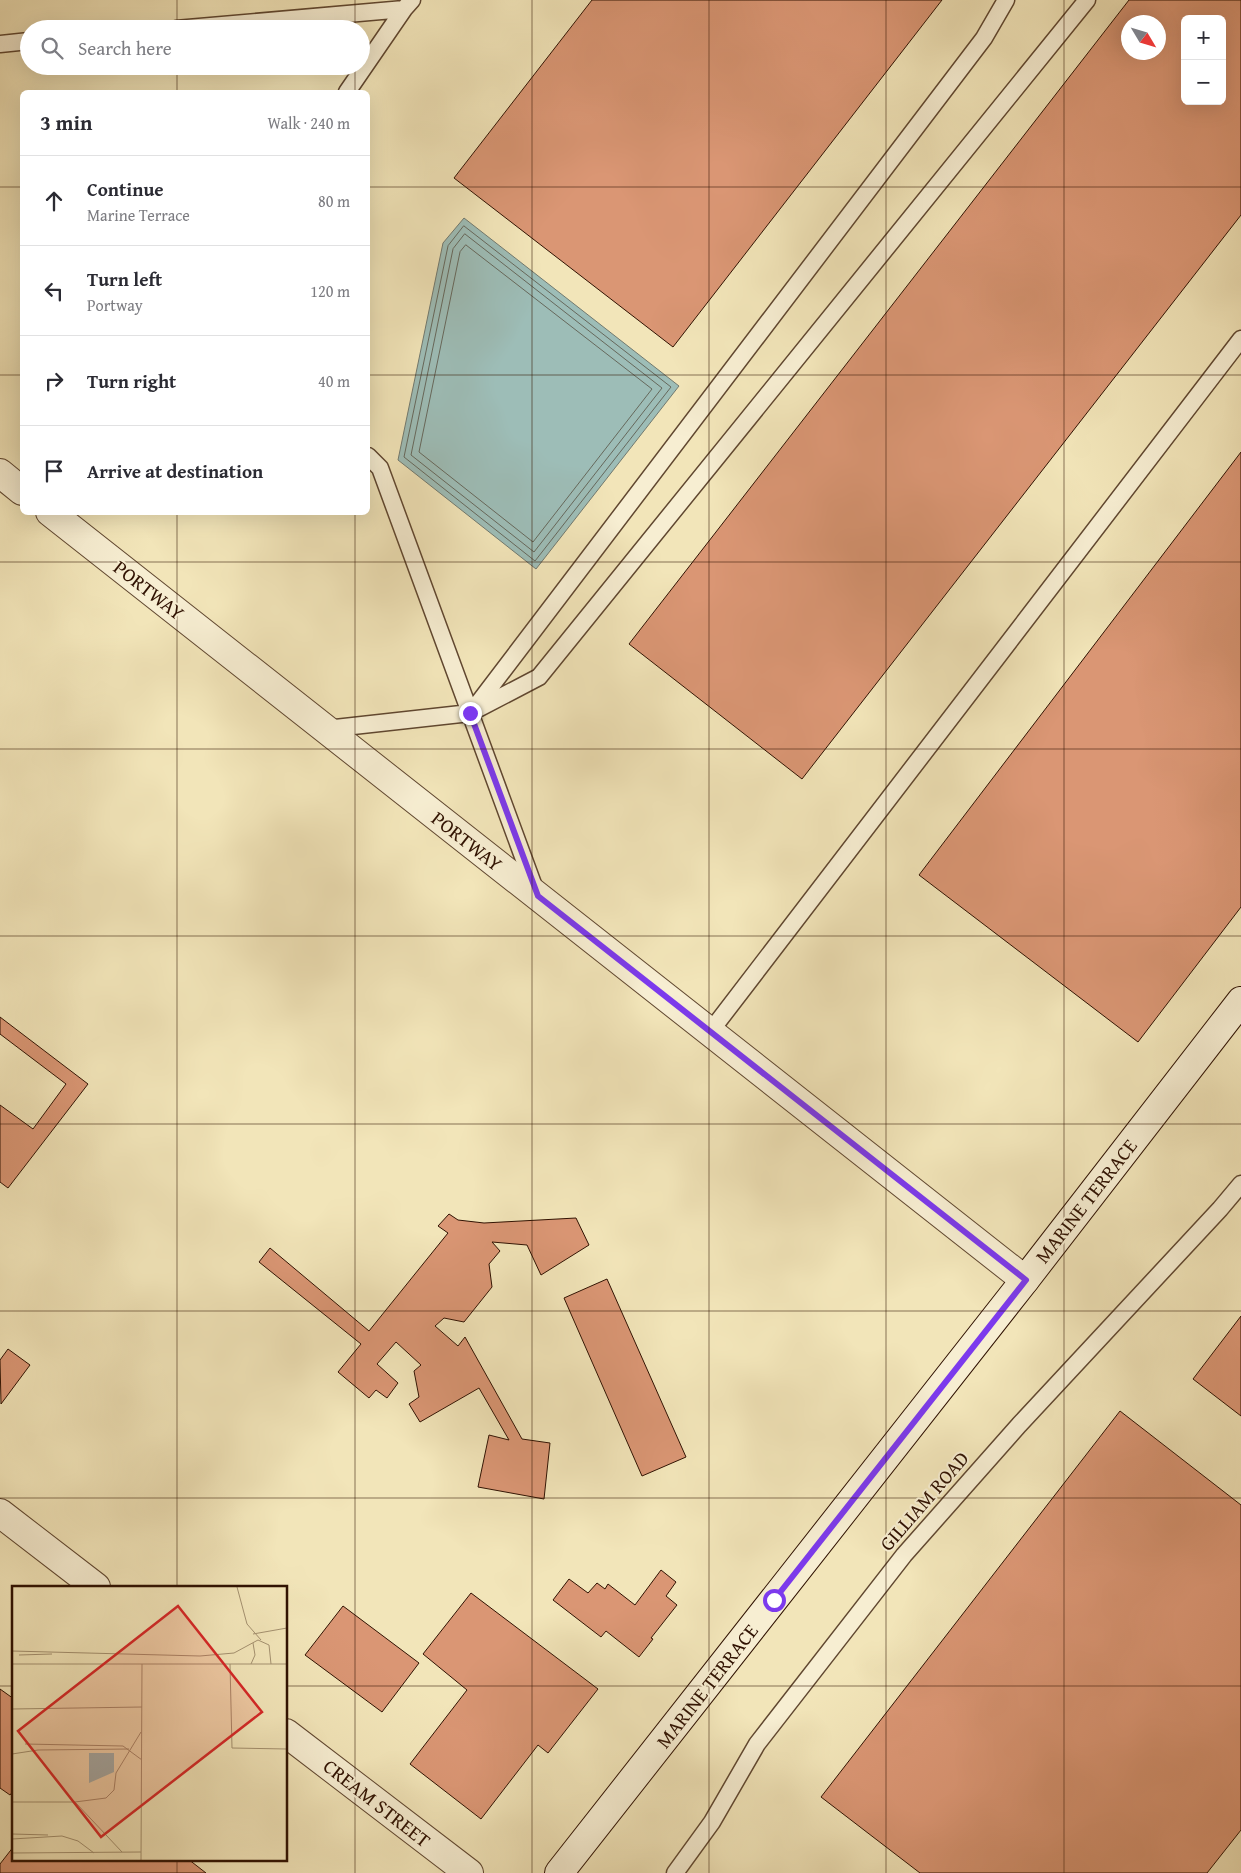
<!DOCTYPE html>
<meta charset="utf-8">
<style>
:root{--surface:#fff;--page:#f7f7f7;--text:#2b2b33;--muted:#7c7c81;--line:#e1e1e2}
body{margin:0;font-family:"Gentium Book Plus",serif;background:var(--page);color:var(--text)}
.controls{position:absolute;right:15px;top:15px;display:grid;overflow:hidden;border-radius:8px;box-shadow:0 5px 20px #0002}
.controls button{width:45px;height:45px;display:grid;place-items:center;padding:0;border:0;border-bottom:1px solid var(--line);background:var(--surface);color:var(--text);font:25px sans-serif}
.compass{position:absolute;left:1121px;top:15px;width:45px;height:45px;border-radius:50%;background:var(--surface);box-shadow:0 5px 20px #0002;rotate:128deg}
.stop{position:absolute;width:15px;height:15px;margin:-11px;border:4px solid #7c3aed;border-radius:50%;background:#fff}
.stop.end{background:#7c3aed;border-color:#fff;box-shadow:0 1px 5px #0008}
.list{margin:0;padding:0;list-style:none}
h2{display:flex;justify-content:space-between;align-items:center;height:65px;margin:0;padding:0 20px;font-size:21px}
h2 small{font-size:16px;font-weight:400;color:var(--muted)}
.list li{display:grid;grid-template-columns:32px 1fr auto;gap:15px;align-items:center;box-sizing:border-box;height:90px;padding:0 20px;border-top:1px solid var(--line)}
.list b{display:block;font-size:19px;white-space:nowrap}
.list p{margin:0;font-size:16px;white-space:nowrap;color:var(--muted)}
.list em{font-size:16px;font-style:normal;color:var(--muted)}
.icon{flex:none;width:28px;height:28px;fill:none;stroke:currentColor;stroke-width:2;stroke-linecap:round;stroke-linejoin:round}
.map{position:relative;flex:none;width:1241px;height:1873px;overflow:hidden}
.search{position:absolute;background:var(--surface);box-shadow:0 5px 20px #0002;left:20px;top:20px;width:350px;height:55px;display:flex;align-items:center;gap:12px;box-sizing:border-box;padding:0 18px;border-radius:28px;color:var(--muted);font-size:19px}
.panel{position:absolute;background:var(--surface);box-shadow:0 5px 20px #0002;left:20px;top:90px;width:350px;height:425px;border-radius:8px}
.map>svg:first-child{display:block}
.water{fill:#9dbdb7;stroke:#71796f}
.lines{fill:none;stroke-linecap:round;stroke-linejoin:round}
.shore{stroke:#66685c;stroke-width:1}
.building{fill:#da9674;stroke:#301202;fill-rule:evenodd}
.service-casing{stroke:#604730;stroke-width:19}
.minor-casing{stroke:#604730;stroke-width:30}
.tertiary-casing{stroke:#604730;stroke-width:30}
.secondary-casing{stroke:#301202;stroke-width:30}
.service{stroke:#f7eed2;stroke-width:16}
.minor{stroke:#f7eed2;stroke-width:28}
.tertiary{stroke:#f7eed2;stroke-width:28}
.secondary{stroke:#f7eed2;stroke-width:28}
.route{stroke:#7c3aed;stroke-width:6}
.grid{fill:none;stroke:#301202;stroke-width:1;stroke-opacity:0.55}
.labels{text-anchor:middle;stroke-width:4;stroke-linejoin:round;paint-order:stroke}
.street-label{font-size:20px;fill:#301202;stroke:#f7eed2}
.inset-road{fill:none;stroke:#a49170;stroke-width:1}
.view{fill:#d62828;fill-opacity:0.15;stroke:#d62828;stroke-width:2.5}
.inset-edge{fill:none;stroke:#301202;stroke-width:2.5}
</style>
<div class="map">
<svg width="1241" height="1873" viewBox="0 0 1241 1873">
<rect width="100%" height="100%" fill="#f2e5b9"/>
<filter id="stains"><feTurbulence type="fractalNoise" baseFrequency=".004" numOctaves="4"/><feColorMatrix values="0 0 0 0 .2 0 0 0 0 .09 0 0 0 0 .02 0 0 0 .5 -.17"/></filter>
<radialGradient id="worn" r=".72"><stop offset=".6" stop-color="#630" stop-opacity="0"/><stop offset="1" stop-color="#630" stop-opacity=".3"/></radialGradient>
<path class="water" d="M 464,218 L 679,386 L 536,569 L 398,460 L 443,243 Z"/>
<g class="lines">
<path class="shore" d="M 464,226 L 671,387 L 535,561 L 404,457 L 448,246 Z
M 465,234 L 662,388 L 534,552 L 411,455 L 453,249 Z
M 466,245 L 652,389 L 533,542 L 419,452 L 460,252 Z"/>
</g>
<path class="building" d="M 592,0 L 942,0 L 673,347 L 454,178 Z
M 1129,0 L 1241,0 L 1241,215 L 802,779 L 629,644 ZM 1185,19 L 1222,19 L 1222,101 L 1185,101 ZM 1128,22 L 1158,22 L 1158,52 L 1128,52 Z
M 1241,452 L 1241,907 L 1138,1042 L 919,875 Z
M 0,1017 L 88,1084 L 8,1188 L 0,1182 L 0,1105 L 33,1129 L 66,1084 L 0,1034 Z
M 449,1214 L 458,1220 L 484,1223 L 576,1218 L 589,1245 L 541,1275 L 527,1245 L 492,1242 L 500,1251 L 489,1264 L 492,1287 L 464,1322 L 444,1318 L 435,1326 L 458,1346 L 465,1337 L 522,1439 L 550,1443 L 544,1499 L 478,1487 L 489,1435 L 509,1440 L 479,1388 L 420,1422 L 409,1404 L 419,1397 L 414,1371 L 421,1365 L 396,1342 L 377,1364 L 398,1383 L 387,1398 L 376,1390 L 369,1398 L 338,1372 L 361,1344 L 259,1262 L 270,1248 L 369,1331 L 448,1233 L 438,1226 Z
M 607,1279 L 686,1457 L 642,1476 L 564,1298 Z
M 1241,1316 L 1241,1416 L 1193,1379 Z
M 8,1349 L 30,1365 L 1,1404 L 0,1360 Z
M 1120,1411 L 1241,1505 L 1241,1830 L 1207,1873 L 920,1873 L 821,1797 Z
M 661,1570 L 676,1582 L 666,1596 L 677,1605 L 651,1638 L 653,1639 L 639,1657 L 606,1631 L 601,1637 L 553,1600 L 569,1579 L 588,1593 L 597,1583 L 605,1589 L 608,1584 L 635,1605 Z
M 471,1593 L 598,1689 L 548,1753 L 538,1745 L 481,1819 L 410,1764 L 467,1690 L 423,1654 Z
M 343,1606 L 419,1663 L 382,1712 L 305,1655 Z
M 0,1689 L 14,1699 L 14,1790 L 10,1795 L 0,1788 Z
M 14,1846 L 14,1859 L 188,1859 L 206,1873 L 0,1873 L 0,1864 Z"/>
<g class="lines">
<defs>
<path id="service" d="M 176,29 L 404,9 L 412,0
M 0,44 L 29,41
M 347,92 L 404,9
M 368,456 L 380,468 L 536,892
M 473,710 L 984,38 L 1006,0
M 326,729 L 470,713 L 539,677 L 1087,0
M 710,1032 L 1241,339
M 675,1873 L 712,1822 L 757,1744 L 904,1555 L 1019,1425 L 1220,1209 L 1241,1184"/>
<path id="minor" d="M 0,1513 L 96,1587
M 286,1733 L 469,1873"/>
<path id="tertiary" d="M 0,473 L 22,491
M 50,512 L 1025,1280"/>
<path id="secondary" d="M 559,1873 L 1025,1280 L 1241,1001"/>
</defs>
<use href="#service" class="service-casing"/>
<use href="#minor" class="minor-casing"/>
<use href="#tertiary" class="tertiary-casing"/>
<use href="#secondary" class="secondary-casing"/>
<use href="#service" class="service"/>
<use href="#minor" class="minor"/>
<use href="#tertiary" class="tertiary"/>
<use href="#secondary" class="secondary"/>
</g>
<g class="lines">
<path class="route" d="M 470,713 L 538,896 L 1026,1280 L 774,1600"/>
</g>
<path class="grid" d="M 177,0 L 177,29M 355,0 L 355,29M 532,0 L 532,1873M 709,0 L 709,1873M 886,0 L 886,1873M 1064,0 L 1064,1873M 177,66 L 177,92M 355,66 L 355,92M 0,187 L 22,187M 368,187 L 1241,187M 0,375 L 22,375M 368,375 L 1241,375M 177,512 L 177,1587M 355,512 L 355,1873M 0,562 L 1241,562M 0,749 L 1241,749M 0,936 L 1241,936M 0,1124 L 1241,1124M 0,1311 L 1241,1311M 0,1498 L 1241,1498M 0,1686 L 14,1686M 286,1686 L 1241,1686M 177,1859 L 177,1873"/>
<g class="labels">
<g class="street-label">
<text transform="translate(149 590) rotate(38)" y="7">PORTWAY</text>
<text transform="translate(467 841) rotate(38)" y="7">PORTWAY</text>
<text transform="translate(1086 1201) rotate(-52)" y="7">MARINE TERRACE</text>
<text transform="translate(924 1501) rotate(-49)" y="7">GILLIAM ROAD</text>
<text transform="translate(707 1686) rotate(-52)" y="7">MARINE TERRACE</text>
<text transform="translate(377 1803) rotate(38)" y="7">CREAM STREET</text>
</g>
</g>
<g transform="translate(12 1586)">
<rect width="275" height="275" fill="#f2e5b9"/>
<path d="M 77,167 L 102,167 L 102,186 L 77,197 Z" fill="#9dbdb7"/>
<path class="inset-road" d="M 225,1 L 235,38 L 249,54M 241,48 L 275,42M 0,65 L 188,70 L 222,67 L 246,54 L 257,59 L 259,78M 7,69 L 40,68M 0,78 L 275,78M 218,78 L 220,162 L 275,163M 239,78 L 243,69 L 241,57M 0,123 L 130,121M 13,158 L 111,160 L 130,174M 0,168 L 26,164 L 117,163M 0,216 L 63,216 L 110,266M 63,216 L 94,212 L 102,204 L 104,187 L 129,146M 0,248 L 36,249M 0,253 L 50,250 L 66,255 L 82,267M 0,267 L 129,266M 129,274 L 130,78"/>
<path class="view" d="M 166,20 L 250,126 L 89,251 L 6,145 Z"/>
<rect width="275" height="275" class="inset-edge"/>
</g>
<rect width="100%" height="100%" filter="url(#stains)"/>
<rect width="100%" height="100%" fill="url(#worn)"/>
</svg>
<div class="controls">
<button>+</button>
<button>−</button>
</div>
<svg class="compass" viewBox="-18 -18 36 36"><path d="M0-13l5 13h-10z" fill="#e53935"/><path d="M0 13l5-13h-10z" fill="#7c7c81"/></svg>
<div class="stop" style="left:774px;top:1600px"></div>
<div class="stop end" style="left:470px;top:713px"></div>
<div class="search"><svg class="icon" aria-label="search" viewBox="0 0 24 24"><circle cx="10" cy="10" r="6"/><path d="M15 15l6 6"/></svg>Search here</div>
<section class="panel">
<h2>3 min<small>Walk · 240 m</small></h2>
<ul class="list">
<li><svg class="icon" aria-label="ahead" viewBox="0 0 24 24"><path d="M12 20V5M6 11l6-6 6 6"/></svg><div><b>Continue</b><p>Marine Terrace</p></div><em>80 m</em></li>
<li><svg class="icon" aria-label="left" viewBox="0 0 24 24"><path d="M17 20v-9H6M10 6l-5 5 5 5"/></svg><div><b>Turn left</b><p>Portway</p></div><em>120 m</em></li>
<li><svg class="icon" aria-label="right" viewBox="0 0 24 24"><path d="M7 20v-9h11M14 6l5 5-5 5"/></svg><div><b>Turn right</b></div><em>40 m</em></li>
<li><svg class="icon" aria-label="arrive" viewBox="0 0 24 24"><path d="M6 21V4h12l-3 4 3 4H6"/></svg><div><b>Arrive at destination</b></div></li>
</ul>
</section>
</div>
